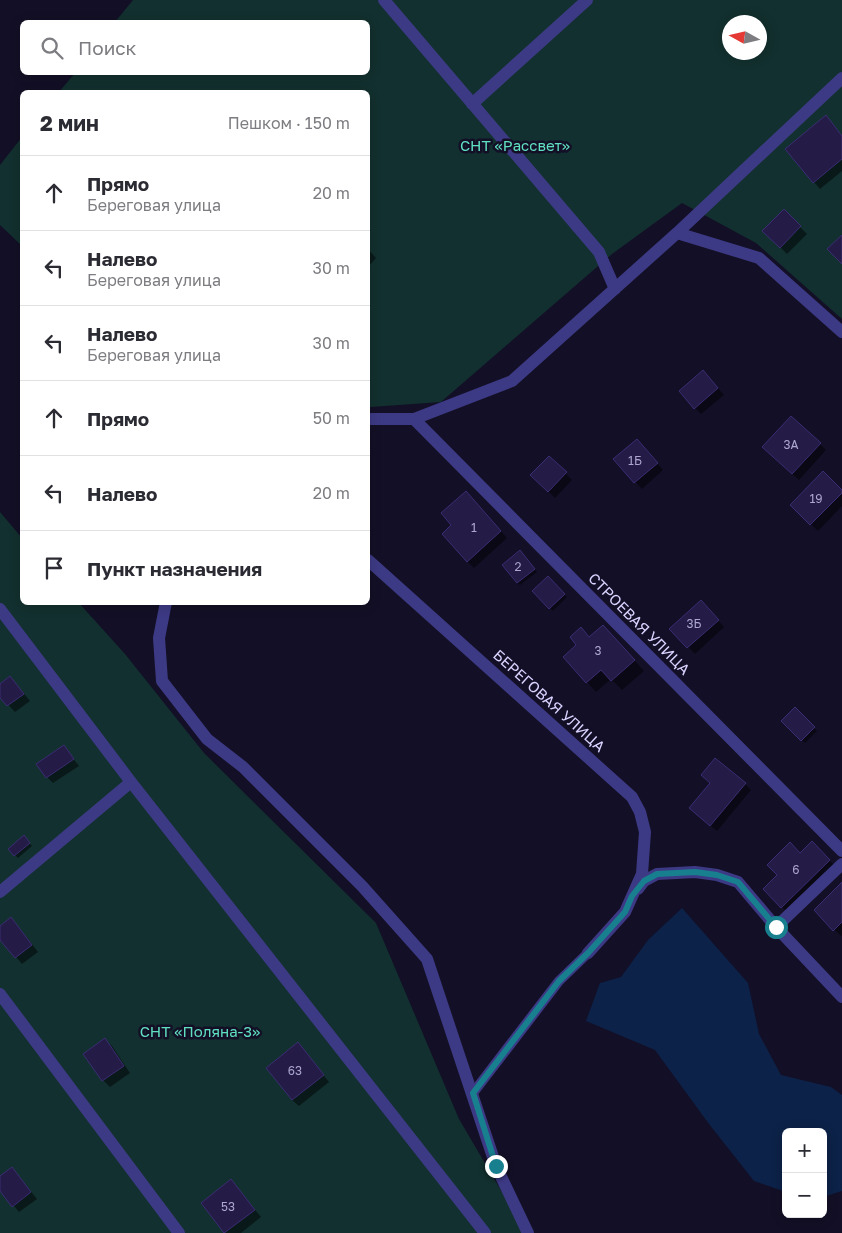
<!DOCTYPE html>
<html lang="ru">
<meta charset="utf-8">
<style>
:root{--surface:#fff;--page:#f2f2f3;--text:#2b2b33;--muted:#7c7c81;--line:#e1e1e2}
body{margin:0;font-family:"Golos Text",sans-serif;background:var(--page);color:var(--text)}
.controls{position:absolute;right:15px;bottom:15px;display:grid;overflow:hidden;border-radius:8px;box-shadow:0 2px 12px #0003}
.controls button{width:45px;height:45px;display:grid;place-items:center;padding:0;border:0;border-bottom:1px solid var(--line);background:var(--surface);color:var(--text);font:25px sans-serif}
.compass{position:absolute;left:722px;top:15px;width:45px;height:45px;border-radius:50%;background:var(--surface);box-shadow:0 2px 12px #0003;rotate:278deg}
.stop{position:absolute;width:15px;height:15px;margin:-11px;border:4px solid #187f8f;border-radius:50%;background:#fff}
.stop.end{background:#187f8f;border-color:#fff;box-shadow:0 1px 5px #0008}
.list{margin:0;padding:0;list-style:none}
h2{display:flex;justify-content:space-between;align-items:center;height:65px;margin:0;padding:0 20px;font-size:21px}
h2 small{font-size:16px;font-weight:400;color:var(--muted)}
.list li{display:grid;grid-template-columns:32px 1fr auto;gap:15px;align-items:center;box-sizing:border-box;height:75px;padding:0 20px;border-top:1px solid var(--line)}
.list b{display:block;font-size:19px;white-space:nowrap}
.list p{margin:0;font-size:16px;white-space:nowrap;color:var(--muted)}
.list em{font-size:16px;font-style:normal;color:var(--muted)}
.icon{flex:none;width:28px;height:28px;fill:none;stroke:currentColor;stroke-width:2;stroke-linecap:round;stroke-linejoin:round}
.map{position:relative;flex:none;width:842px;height:1233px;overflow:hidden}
.search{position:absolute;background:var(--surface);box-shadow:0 2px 12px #0003;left:20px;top:20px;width:350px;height:55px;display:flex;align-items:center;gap:12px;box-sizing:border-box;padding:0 18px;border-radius:8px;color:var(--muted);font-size:19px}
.panel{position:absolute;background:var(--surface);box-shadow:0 2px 12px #0003;left:20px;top:90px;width:350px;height:515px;border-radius:8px}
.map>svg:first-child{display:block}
.green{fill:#12302f;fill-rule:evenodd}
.water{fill:#0c2248}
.shadow{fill:#0007}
.building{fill:#241b47;stroke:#3b2d73}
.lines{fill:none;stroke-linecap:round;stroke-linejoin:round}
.service{stroke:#3d3a85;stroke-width:10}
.minor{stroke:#3d3a85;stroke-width:12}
.route{stroke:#187f8f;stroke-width:6}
.labels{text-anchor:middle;stroke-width:5;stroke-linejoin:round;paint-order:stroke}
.number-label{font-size:12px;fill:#aca6d1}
.park-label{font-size:15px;fill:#5fe0c0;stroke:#130f26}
.street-label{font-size:15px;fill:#d9d4ff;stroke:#130f26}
</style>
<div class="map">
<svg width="842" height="1233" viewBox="0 0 842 1233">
<rect width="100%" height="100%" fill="#130f26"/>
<path class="green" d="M 133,0 L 842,0 L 842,319 L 756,243 L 682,203 L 612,254 L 441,402 L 371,407 L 368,406 L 368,92 L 59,92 L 75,73 L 368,72 L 368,22 L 115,22 ZM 730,22 L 760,22 L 760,52 L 730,52 Z
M 22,137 L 22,246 L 0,225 L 0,165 Z
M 0,512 L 22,538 L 22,602 L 79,603 L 125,654 L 204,753 L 376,923 L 459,1119 L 526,1233 L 0,1233 Z"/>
<path class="water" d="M 682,908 L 748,983 L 759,1034 L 781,1075 L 831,1087 L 842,1095 L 842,1191 L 823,1197 L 823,1132 L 786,1132 L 786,1192 L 754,1181 L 709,1124 L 655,1050 L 586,1021 L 600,983 L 621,977 L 648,940 Z"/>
<path class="shadow" d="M 832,124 L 842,136 L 842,171 L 820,189 L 814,182 Z
M 784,211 L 807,234 L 787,254 L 764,231 Z
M 368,249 L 376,258 L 368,267 Z
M 709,378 L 724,395 L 701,414 L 695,408 Z
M 820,444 L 826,450 L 799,480 L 770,454 Z
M 643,447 L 663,470 L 642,489 L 615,459 Z
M 549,457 L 572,480 L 555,498 L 532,475 Z
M 842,492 L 842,506 L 818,531 L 791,505 Z
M 472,499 L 507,538 L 474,568 L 467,561 L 453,525 Z
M 523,555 L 537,572 L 520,585 L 517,583 Z
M 548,578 L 567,597 L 553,611 L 534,591 Z
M 707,608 L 724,627 L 695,654 L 671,629 Z
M 613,636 L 644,671 L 622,690 L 611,679 L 596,692 L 587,682 L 578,645 L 590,638 Z
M 16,684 L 30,701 L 15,712 L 0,696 L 0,686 Z
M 795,709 L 817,731 L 805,743 L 783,721 Z
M 64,747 L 79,766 L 53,783 L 47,777 Z
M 745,784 L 751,790 L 717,831 L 698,815 Z
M 27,840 L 32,846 L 18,858 L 9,849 Z
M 812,843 L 836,867 L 788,913 L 765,889 Z
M 842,884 L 842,935 L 841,936 L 815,910 Z
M 17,925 L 38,952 L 22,964 L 0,938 L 0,927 Z
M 105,1040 L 112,1046 L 130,1073 L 110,1087 L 103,1080 Z
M 304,1051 L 329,1082 L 299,1106 L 292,1100 Z
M 12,1168 L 37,1199 L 19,1212 L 0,1189 L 0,1177 Z
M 237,1188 L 261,1217 L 241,1233 L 226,1233 L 203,1204 Z"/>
<path class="building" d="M 826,115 L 842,136 L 842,159 L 813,183 L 785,149 Z
M 784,209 L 801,226 L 780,248 L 762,231 Z
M 842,235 L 842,264 L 827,249 Z
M 703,370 L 718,388 L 694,409 L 679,391 Z
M 791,416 L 821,443 L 792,474 L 762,447 Z
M 637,439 L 658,463 L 634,483 L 613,459 Z
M 549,456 L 567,472 L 548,492 L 530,475 Z
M 823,471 L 842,490 L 842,493 L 810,525 L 790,505 Z
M 466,491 L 501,531 L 467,562 L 442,534 L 451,525 L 441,513 Z
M 520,550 L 535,569 L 517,583 L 502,565 Z
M 548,576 L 565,594 L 549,609 L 532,591 Z
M 701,600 L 719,620 L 687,648 L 669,629 Z
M 603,625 L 635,660 L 611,681 L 601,670 L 586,683 L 563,657 L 576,645 L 570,637 L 581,627 L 589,637 Z
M 10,676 L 24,694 L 7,706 L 0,698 L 0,684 Z
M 795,707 L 815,727 L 801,741 L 781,721 Z
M 64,745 L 74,759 L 46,778 L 36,764 Z
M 715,758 L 746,783 L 710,826 L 689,808 L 710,783 L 701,775 Z
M 24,835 L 30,843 L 14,856 L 8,849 Z
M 812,841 L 830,860 L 781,908 L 763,889 L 777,875 L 767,865 L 790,842 L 800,853 Z
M 842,882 L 842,922 L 833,931 L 814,910 Z
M 11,917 L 32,945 L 15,958 L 0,940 L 0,926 Z
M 105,1038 L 124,1066 L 102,1081 L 83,1054 Z
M 298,1042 L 324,1075 L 292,1100 L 266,1068 Z
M 12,1167 L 31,1192 L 12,1207 L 0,1191 L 0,1176 Z
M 231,1179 L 255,1210 L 224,1233 L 201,1203 Z"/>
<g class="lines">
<path class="service" d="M 473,1093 L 559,981 L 588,953"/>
<path class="minor" d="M 384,0 L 599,252 L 615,289
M 472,104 L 587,0
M 677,233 L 759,258 L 842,332
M 368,419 L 414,419 L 512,381 L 677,233 L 842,78
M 414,419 L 842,851
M 368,560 L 632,797 L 640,812 L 645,832 L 642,874 L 625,912 L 588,953
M 166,602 L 159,638 L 162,681 L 207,739 L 243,767 L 362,886 L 427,959 L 496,1166 L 528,1233
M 0,609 L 131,782 L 485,1233
M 638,889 L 644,881 L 657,874 L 695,872 L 717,875 L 738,882 L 776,927 L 842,864
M 0,892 L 131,782
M 776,927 L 842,997
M 0,994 L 179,1233"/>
</g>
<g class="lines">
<path class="route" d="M 496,1166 L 473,1093 L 559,981 L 588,953 L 625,912 L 632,896 L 644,881 L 657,874 L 695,872 L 717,875 L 738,882 L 776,927"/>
</g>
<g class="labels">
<g class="number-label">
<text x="791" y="449">3А</text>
<text x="635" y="465">1Б</text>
<text x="816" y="503">19</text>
<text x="474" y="532">1</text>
<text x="518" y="571">2</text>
<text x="694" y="628">3Б</text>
<text x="598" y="655">3</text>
<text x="796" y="874">6</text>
<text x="295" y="1075">63</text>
<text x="228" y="1211">53</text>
</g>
<g class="park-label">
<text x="515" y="151">СНТ «Рассвет»</text>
<text x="200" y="1037">СНТ «Поляна-3»</text>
</g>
<g class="street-label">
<text transform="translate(639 624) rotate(45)" y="5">СТРОЕВАЯ УЛИЦА</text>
<text transform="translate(549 701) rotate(42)" y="5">БЕРЕГОВАЯ УЛИЦА</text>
</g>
</g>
</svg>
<div class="controls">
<button>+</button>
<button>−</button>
</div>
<svg class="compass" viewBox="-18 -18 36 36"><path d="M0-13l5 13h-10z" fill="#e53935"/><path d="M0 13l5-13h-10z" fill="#7c7c81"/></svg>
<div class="stop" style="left:776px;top:927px"></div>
<div class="stop end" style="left:496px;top:1166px"></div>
<div class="search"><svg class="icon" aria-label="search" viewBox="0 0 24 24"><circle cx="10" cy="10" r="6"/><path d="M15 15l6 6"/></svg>Поиск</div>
<section class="panel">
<h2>2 мин<small>Пешком · 150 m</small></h2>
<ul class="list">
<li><svg class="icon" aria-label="ahead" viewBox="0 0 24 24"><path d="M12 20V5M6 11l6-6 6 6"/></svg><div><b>Прямо</b><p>Береговая улица</p></div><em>20 m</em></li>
<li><svg class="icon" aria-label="left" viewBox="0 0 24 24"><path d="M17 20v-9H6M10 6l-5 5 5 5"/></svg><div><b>Налево</b><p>Береговая улица</p></div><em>30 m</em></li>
<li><svg class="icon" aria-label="left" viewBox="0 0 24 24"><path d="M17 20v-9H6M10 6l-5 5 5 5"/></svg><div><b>Налево</b><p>Береговая улица</p></div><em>30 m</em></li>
<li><svg class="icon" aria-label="ahead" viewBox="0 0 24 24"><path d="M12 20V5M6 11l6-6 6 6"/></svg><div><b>Прямо</b></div><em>50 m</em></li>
<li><svg class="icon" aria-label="left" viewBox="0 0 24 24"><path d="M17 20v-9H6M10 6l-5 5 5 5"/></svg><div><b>Налево</b></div><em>20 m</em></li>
<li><svg class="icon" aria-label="arrive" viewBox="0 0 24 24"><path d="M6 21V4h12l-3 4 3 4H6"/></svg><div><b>Пункт назначения</b></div></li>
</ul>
</section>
</div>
